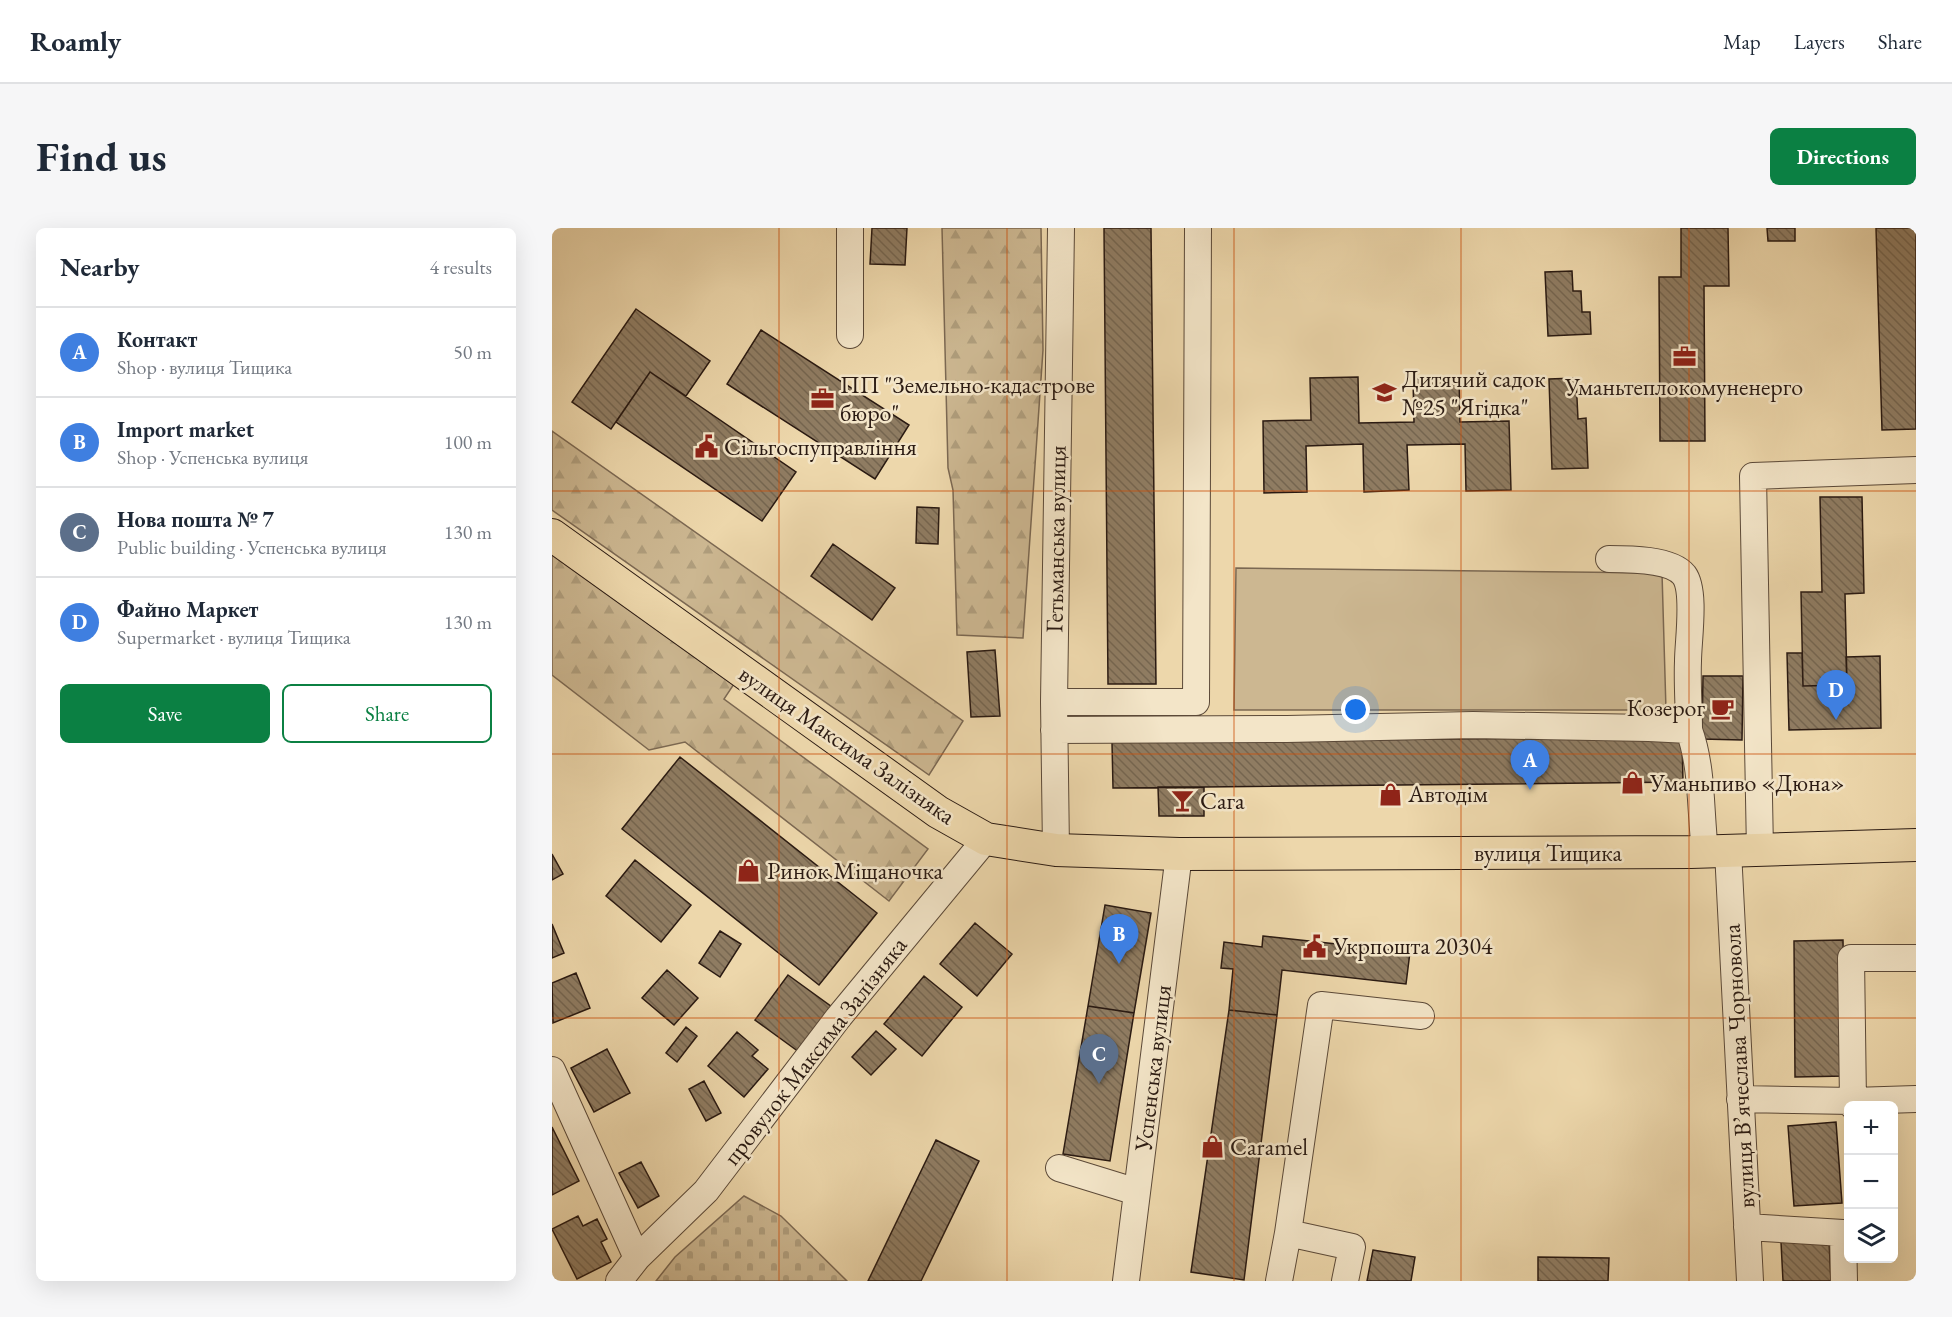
<!DOCTYPE html>
<meta charset="utf-8">
<style>
:root{--surface:#fff;--page:#f6f6f7;--text:#1f2937;--muted:#747a83;--line:#e0e1e3;--accent:#0b8043}
body{margin:0;font-family:"EB Garamond",serif;background:var(--page);color:var(--text)}
.controls{position:absolute;right:18px;bottom:18px;display:grid;overflow:hidden;border-radius:9px;box-shadow:0 6px 24px #0002}
.controls button{width:54px;height:54px;display:grid;place-items:center;padding:0;border:0;border-bottom:2px solid var(--line);background:var(--surface);color:var(--text);font:30px sans-serif}
.you{position:absolute;left:804px;top:482px;width:21px;height:21px;margin:-15px;border:4px solid #fff;border-radius:50%;background:#1a73e8;box-shadow:0 0 0 9px #1a73e833}
.badge{display:grid;place-items:center;width:39px;height:39px;border-radius:50%;background:var(--accent);color:#fff;font-size:20px;font-weight:700}
.pin{position:absolute;translate:-50% -50px;filter:drop-shadow(0 2px 3px #0008)}
.pin::after{content:'';position:absolute;top:32px;width:21px;height:18px;background:inherit;clip-path:polygon(0 0,100% 0,50% 100%)}
.list{margin:0;padding:0;list-style:none}
h2{display:flex;justify-content:space-between;align-items:center;height:78px;margin:0;padding:0 24px;font-size:26px}
h2 small{font-size:20px;font-weight:400;color:var(--muted)}
.list li{display:grid;grid-template-columns:39px 1fr auto;gap:18px;align-items:center;box-sizing:border-box;height:90px;padding:0 24px;border-top:2px solid var(--line)}
.list b{display:block;font-size:22px;white-space:nowrap}
.list p{margin:0;font-size:20px;white-space:nowrap;color:var(--muted)}
.list em{font-size:20px;font-style:normal;color:var(--muted)}
.actions{display:flex;gap:12px;padding:18px 24px}
.actions a{flex:1;padding:14px 0;border:2px solid var(--accent);border-radius:9px;text-align:center;font-size:21px;color:var(--accent)}
.actions .main{background:var(--accent);color:#fff}
.icon{flex:none;width:33px;height:33px;fill:none;stroke:currentColor;stroke-width:2;stroke-linecap:round;stroke-linejoin:round}
.map{position:relative;flex:none;width:1364px;height:1053px;overflow:hidden;border-radius:9px}
header{display:flex;align-items:center;gap:36px;box-sizing:border-box;height:84px;padding:0 30px;background:var(--surface);border-bottom:2px solid var(--line)}
header strong{font-size:28px}
nav{display:flex;gap:33px;margin-inline-start:auto;font-size:21px}
.intro{display:flex;align-items:center;justify-content:space-between;box-sizing:border-box;height:144px;padding:0 36px}
h1{margin:0;font-size:42px}
.button{padding:15px 27px;border-radius:9px;background:var(--accent);color:#fff;font-size:21px;font-weight:700}
main{display:flex;gap:36px;padding:0 36px}
aside{flex:1;background:var(--surface);border-radius:9px;box-shadow:0 6px 24px #0002}
.map>svg:first-child{display:block}
.green{fill:#ccb791;stroke:#7b6852;stroke-width:1.5}
.forest{fill:url(#forest-firs);stroke:#7b6852;stroke-width:1.5}
.cemetery{fill:url(#cemetery-stones);stroke:#7b6852;stroke-width:1.5}
.building{fill:url(#building-back-hatch);stroke:#2a1a12;stroke-width:1.5}
.lines{fill:none;stroke-linecap:round;stroke-linejoin:round}
.minor-casing{stroke:#5b4938;stroke-width:28}
.major-casing{stroke:#2a1a12;stroke-width:34}
.minor{stroke:#f3e5c8;stroke-width:26}
.major{stroke:#edd7ab;stroke-width:32}
.grid{fill:none;stroke:#cc500d;stroke-width:1.5;stroke-opacity:0.55}
.labels{text-anchor:middle;stroke-width:5;stroke-linejoin:round;paint-order:stroke}
.poi-label{font-size:24px;fill:#2a1a12;stroke:#f3e5c8;text-anchor:start}
.street-label{font-size:24px;fill:#2a1a12;stroke:#f3e5c8}
</style>
<header>
<strong>Roamly</strong>
<nav><a>Map</a><a>Layers</a><a>Share</a></nav>
</header>
<div class="intro"><h1>Find us</h1><a class="button">Directions</a></div>
<main>
<aside>
<h2>Nearby<small>4 results</small></h2>
<ul class="list">
<li><span class="badge" style="background:#3f7fe0">A</span><div><b>Контакт</b><p>Shop · вулиця Тищика</p></div><em>50 m</em></li>
<li><span class="badge" style="background:#3f7fe0">B</span><div><b>Import market</b><p>Shop · Успенська вулиця</p></div><em>100 m</em></li>
<li><span class="badge" style="background:#5c6f8a">C</span><div><b>Нова пошта № 7</b><p>Public building · Успенська вулиця</p></div><em>130 m</em></li>
<li><span class="badge" style="background:#3f7fe0">D</span><div><b>Файно Маркет</b><p>Supermarket · вулиця Тищика</p></div><em>130 m</em></li>
</ul>
<div class="actions"><a class="main">Save</a><a>Share</a></div>
</aside>
<div class="map">
<svg width="1364" height="1053" viewBox="0 0 1364 1053">
<defs>
<pattern id="forest-firs" width="22" height="20" patternUnits="userSpaceOnUse" patternTransform="scale(1.5)"><rect width="22" height="20" fill="#ccb791"/><path d="M5 1l3.5 6h-7zM16 11l3.5 6h-7z" fill="#af9d7c"/></pattern>
<pattern id="cemetery-stones" width="16" height="16" patternUnits="userSpaceOnUse" patternTransform="scale(1.5)"><rect width="16" height="16" fill="#ccb791"/><path d="M2 7V4a2 2 0 0 1 4 0v3zM10 15v-3a2 2 0 0 1 4 0v3z" fill="#af9d7c"/></pattern>
<pattern id="building-back-hatch" width="6" height="6" patternUnits="userSpaceOnUse" patternTransform="scale(1.5)"><rect width="6" height="6" fill="#8f7c62"/><path d="M-1 5l2 2M0 0l6 6M5-1l2 2" fill="none" stroke="#75654f"/></pattern>
</defs>
<rect width="100%" height="100%" fill="#edd7ab"/>
<filter id="stains"><feTurbulence type="fractalNoise" baseFrequency=".00333" numOctaves="4"/><feColorMatrix values="0 0 0 0 .2 0 0 0 0 .09 0 0 0 0 .02 0 0 0 .5 -.17"/></filter>
<radialGradient id="worn" r=".72"><stop offset=".6" stop-color="#630" stop-opacity="0"/><stop offset="1" stop-color="#630" stop-opacity=".3"/></radialGradient>
<path class="green" d="M 684,340 L 1110,345 L 1114,482 L 682,482 Z"/>
<path class="forest" d="M 390,0 L 489,0 L 491,122 L 471,410 L 405,407 L 401,262 L 396,240 Z
M 0,203 L 411,493 L 377,547 L 0,282 Z
M 0,322 L 182,456 L 172,471 L 376,621 L 337,673 L 133,514 L 97,522 L 0,447 Z"/>
<path class="cemetery" d="M 192,968 L 229,988 L 295,1053 L 104,1053 L 123,1029 Z"/>
<path class="building" d="M 320,0 L 355,0 L 353,37 L 318,36 Z
M 552,0 L 599,0 L 604,456 L 556,456 Z
M 1129,0 L 1176,0 L 1177,58 L 1152,58 L 1153,213 L 1108,213 L 1107,49 L 1129,49 Z
M 1215,0 L 1243,0 L 1243,13 L 1216,13 Z
M 1324,0 L 1364,0 L 1364,201 L 1330,202 Z
M 1020,43 L 1021,63 L 1029,63 L 1030,84 L 1038,84 L 1039,106 L 996,108 L 993,44 Z
M 84,81 L 158,133 L 134,168 L 98,144 L 59,201 L 20,174 Z
M 209,102 L 357,197 L 323,251 L 175,156 Z
M 98,144 L 244,244 L 210,293 L 64,194 Z
M 806,149 L 807,195 L 862,194 L 861,151 L 907,149 L 908,194 L 957,193 L 959,262 L 914,263 L 913,216 L 855,217 L 857,262 L 812,264 L 811,216 L 754,218 L 755,264 L 712,265 L 711,193 L 759,192 L 758,150 Z
M 1024,150 L 1026,191 L 1034,190 L 1036,240 L 1000,241 L 997,151 Z
M 1268,269 L 1310,269 L 1312,365 L 1293,366 L 1295,457 L 1251,458 L 1249,364 L 1270,364 Z
M 365,279 L 387,280 L 386,316 L 364,315 Z
M 281,316 L 343,360 L 320,392 L 259,348 Z
M 443,422 L 448,488 L 419,489 L 415,424 Z
M 1235,425 L 1250,425 L 1251,458 L 1295,457 L 1294,429 L 1328,428 L 1329,500 L 1237,502 Z
M 1151,448 L 1191,448 L 1190,512 L 1150,511 Z
M 1130,509 L 1131,554 L 561,560 L 560,514 Z
M 128,529 L 325,685 L 267,757 L 70,601 Z
M 606,559 L 652,559 L 652,588 L 607,588 Z
M 0,626 L 11,646 L 0,652 Z
M 83,632 L 139,677 L 109,714 L 54,668 Z
M 553,677 L 599,685 L 582,785 L 536,778 Z
M 423,695 L 460,726 L 425,768 L 388,736 Z
M 0,696 L 12,725 L 0,730 Z
M 168,703 L 189,716 L 168,749 L 147,735 Z
M 711,708 L 858,724 L 854,756 L 730,742 L 725,787 L 677,782 L 681,741 L 669,740 L 672,714 L 710,719 Z
M 1291,712 L 1293,848 L 1243,849 L 1242,713 Z
M 115,742 L 146,770 L 122,797 L 90,770 Z
M 24,745 L 38,780 L 1,795 L 0,755 Z
M 236,747 L 280,779 L 247,824 L 203,792 Z
M 372,748 L 410,779 L 370,828 L 332,796 Z
M 536,778 L 582,785 L 558,933 L 511,926 Z
M 677,782 L 725,787 L 692,1052 L 639,1044 Z
M 134,799 L 145,808 L 125,834 L 114,825 Z
M 324,803 L 344,821 L 319,847 L 300,829 Z
M 185,804 L 206,822 L 200,828 L 216,841 L 192,869 L 156,838 Z
M 55,821 L 78,865 L 42,884 L 19,840 Z
M 152,853 L 169,885 L 154,893 L 137,861 Z
M 1284,894 L 1290,975 L 1242,978 L 1236,898 Z
M 0,899 L 27,953 L 0,967 Z
M 384,912 L 427,933 L 369,1053 L 316,1053 Z
M 89,934 L 107,968 L 86,980 L 67,945 Z
M 26,988 L 31,998 L 45,991 L 55,1011 L 49,1014 L 59,1034 L 25,1051 L 0,1001 Z
M 1277,1012 L 1279,1053 L 1231,1053 L 1229,1014 Z
M 821,1022 L 863,1029 L 859,1053 L 815,1053 Z
M 986,1029 L 1057,1030 L 1056,1053 L 986,1053 Z"/>
<g class="lines">
<defs>
<path id="minor" d="M 298,0 L 298,107
M 1057,331 C 1077,331 1119,331 1132,347 C 1144,363 1136,413 1136,433 C 1135,456 1137,479 1137,502
M 502,474 L 644,474 L 646,0
M 502,502 L 735,501 L 921,497 L 1097,500 L 1137,502 C 1151,541 1148,583 1153,623
M 504,622 L 502,474 L 509,0
M 1176,623 L 1198,1053
M 1208,623 L 1201,248 L 1364,242
M 1364,730 L 1299,730 L 1301,873 L 1364,871
M 0,842 L 85,1030
M 1188,871 L 1301,873 L 1301,878
M 507,940 L 585,964
M 1195,999 L 1291,1005 L 1292,1053
M 736,1005 L 769,777 L 869,788
M 67,1053 L 85,1030 L 154,963 L 286,790 L 434,611
M 574,1053 L 627,626
M 727,1053 L 736,1005 L 800,1019 L 793,1053"/>
<path id="major" d="M 0,307 L 386,584 L 434,611 L 504,622 L 627,626 L 1139,624 L 1364,617"/>
</defs>
<use href="#minor" class="minor-casing"/>
<use href="#major" class="major-casing"/>
<use href="#minor" class="minor"/>
<use href="#major" class="major"/>
</g>
<path class="grid" d="M 227,0 L 227,1053M 455,0 L 455,1053M 682,0 L 682,1053M 909,0 L 909,1053M 1137,0 L 1137,1053M 0,263 L 1364,263M 0,526 L 1364,526M 0,790 L 1364,790"/>
<defs>
<symbol id="office-bare" viewBox="-9 -9 18 18"><path d="M-6-3h4V-5.5h4V-3h4V5H-6ZM-1-4.5V-3h2v-1.5ZM-6 0V1H6V0Z" fill="#8f2418" stroke="#f3e5c8" stroke-width="2.5" paint-order="stroke"/></symbol>
<symbol id="school-bare" viewBox="-9 -9 18 18"><path d="M0-5L7-2L0 1L-7-2ZM-4 1L0 2.5L4 1V4Q0 6-4 4Z" fill="#8f2418" stroke="#f3e5c8" stroke-width="2.5" paint-order="stroke"/></symbol>
<symbol id="civic-bare" viewBox="-9 -9 18 18"><path d="M-.6-6.5H3V-4.5H.6V-3L4-1V1h2V6H-6V1h2V-1L-.6-3ZM-1.2 2.5V6h2.4V2.5Z" fill="#8f2418" stroke="#f3e5c8" stroke-width="2.5" paint-order="stroke"/></symbol>
<symbol id="cafe-bare" viewBox="-9 -9 18 18"><path d="M-5.5-4.5H6V0H3Q3 3.5 0 3.5H-2.5Q-5.5 3.5-5.5 0ZM3-3.2v2h1.7v-2ZM-6 4.5H4V6H-6Z" fill="#8f2418" stroke="#f3e5c8" stroke-width="2.5" paint-order="stroke"/></symbol>
<symbol id="shop-bare" viewBox="-9 -9 18 18"><path d="M-5-2.5h2.3a2.7 3.5 0 0 1 5.4 0H5L5.5 6h-11ZM-1.5-2.5h3a1.5 2.3 0 0 0-3 0Z" fill="#8f2418" stroke="#f3e5c8" stroke-width="2.5" paint-order="stroke"/></symbol>
<symbol id="bar-bare" viewBox="-9 -9 18 18"><path d="M-6-5H6L.8 .8V4.5H3.5V6h-7V4.5H-.8V.8Z" fill="#8f2418" stroke="#f3e5c8" stroke-width="2.5" paint-order="stroke"/></symbol>
</defs>
<g fill-rule="evenodd">
<use href="#office-bare" x="1116" y="112" width="33" height="33"/>
<use href="#school-bare" x="816" y="148" width="33" height="33"/>
<use href="#office-bare" x="254" y="154" width="33" height="33"/>
<use href="#civic-bare" x="138" y="202" width="33" height="33"/>
<use href="#cafe-bare" x="1154" y="464" width="33" height="33"/>
<use href="#shop-bare" x="1064" y="538" width="33" height="33"/>
<use href="#shop-bare" x="822" y="550" width="33" height="33"/>
<use href="#bar-bare" x="614" y="556" width="33" height="33"/>
<use href="#shop-bare" x="180" y="626" width="33" height="33"/>
<use href="#civic-bare" x="746" y="702" width="33" height="33"/>
<use href="#shop-bare" x="644" y="902" width="33" height="33"/>
</g>
<g class="labels">
<g class="poi-label">
<text x="850" y="159">Дитячий садок<tspan x="850" dy="28">№25 "Ягідка"</tspan></text>
<text x="288" y="165">ПП "Земельно-кадастрове<tspan x="288" dy="28">бюро"</tspan></text>
<text x="1132" y="167" text-anchor="middle">Уманьтеплокомуненерго</text>
<text x="172" y="227">Сільгоспуправління</text>
<text x="1153" y="488" text-anchor="end">Козерог</text>
<text x="1098" y="563">Уманьпиво «Дюна»</text>
<text x="856" y="574">Автодім</text>
<text x="648" y="581">Сага</text>
<text x="215" y="651">Ринок Міщаночка</text>
<text x="781" y="726">Укрпошта 20304</text>
<text x="678" y="927">Caramel</text>
</g>
<g class="street-label">
<text transform="translate(504 311) rotate(-89)" y="8">Гетьманська вулиця</text>
<text transform="translate(295 517) rotate(35)" y="8">вулиця Максима Залізняка</text>
<text x="996" y="633">вулиця Тищика</text>
<text transform="translate(263 823) rotate(-52)" y="8">провулок Максима Залізняка</text>
<text transform="translate(1187 838) rotate(-93)" y="8">вулиця В’ячеслава Чорновола</text>
<text transform="translate(601 840) rotate(-83)" y="8">Успенська вулиця</text>
</g>
</g>
<rect width="100%" height="100%" filter="url(#stains)"/>
<rect width="100%" height="100%" fill="url(#worn)"/>
</svg>
<div class="controls">
<button>+</button>
<button>−</button>
<button><svg class="icon" aria-label="layers" viewBox="0 0 24 24"><path d="M12 4l9 5-9 5-9-5zM3 14l9 5 9-5"/></svg></button>
</div>
<div class="you"></div>
<div class="pin badge" style="left:978px;top:562px;background:#3f7fe0">A</div>
<div class="pin badge" style="left:567px;top:736px;background:#3f7fe0">B</div>
<div class="pin badge" style="left:547px;top:856px;background:#5c6f8a">C</div>
<div class="pin badge" style="left:1284px;top:492px;background:#3f7fe0">D</div>
</div>
</main>
